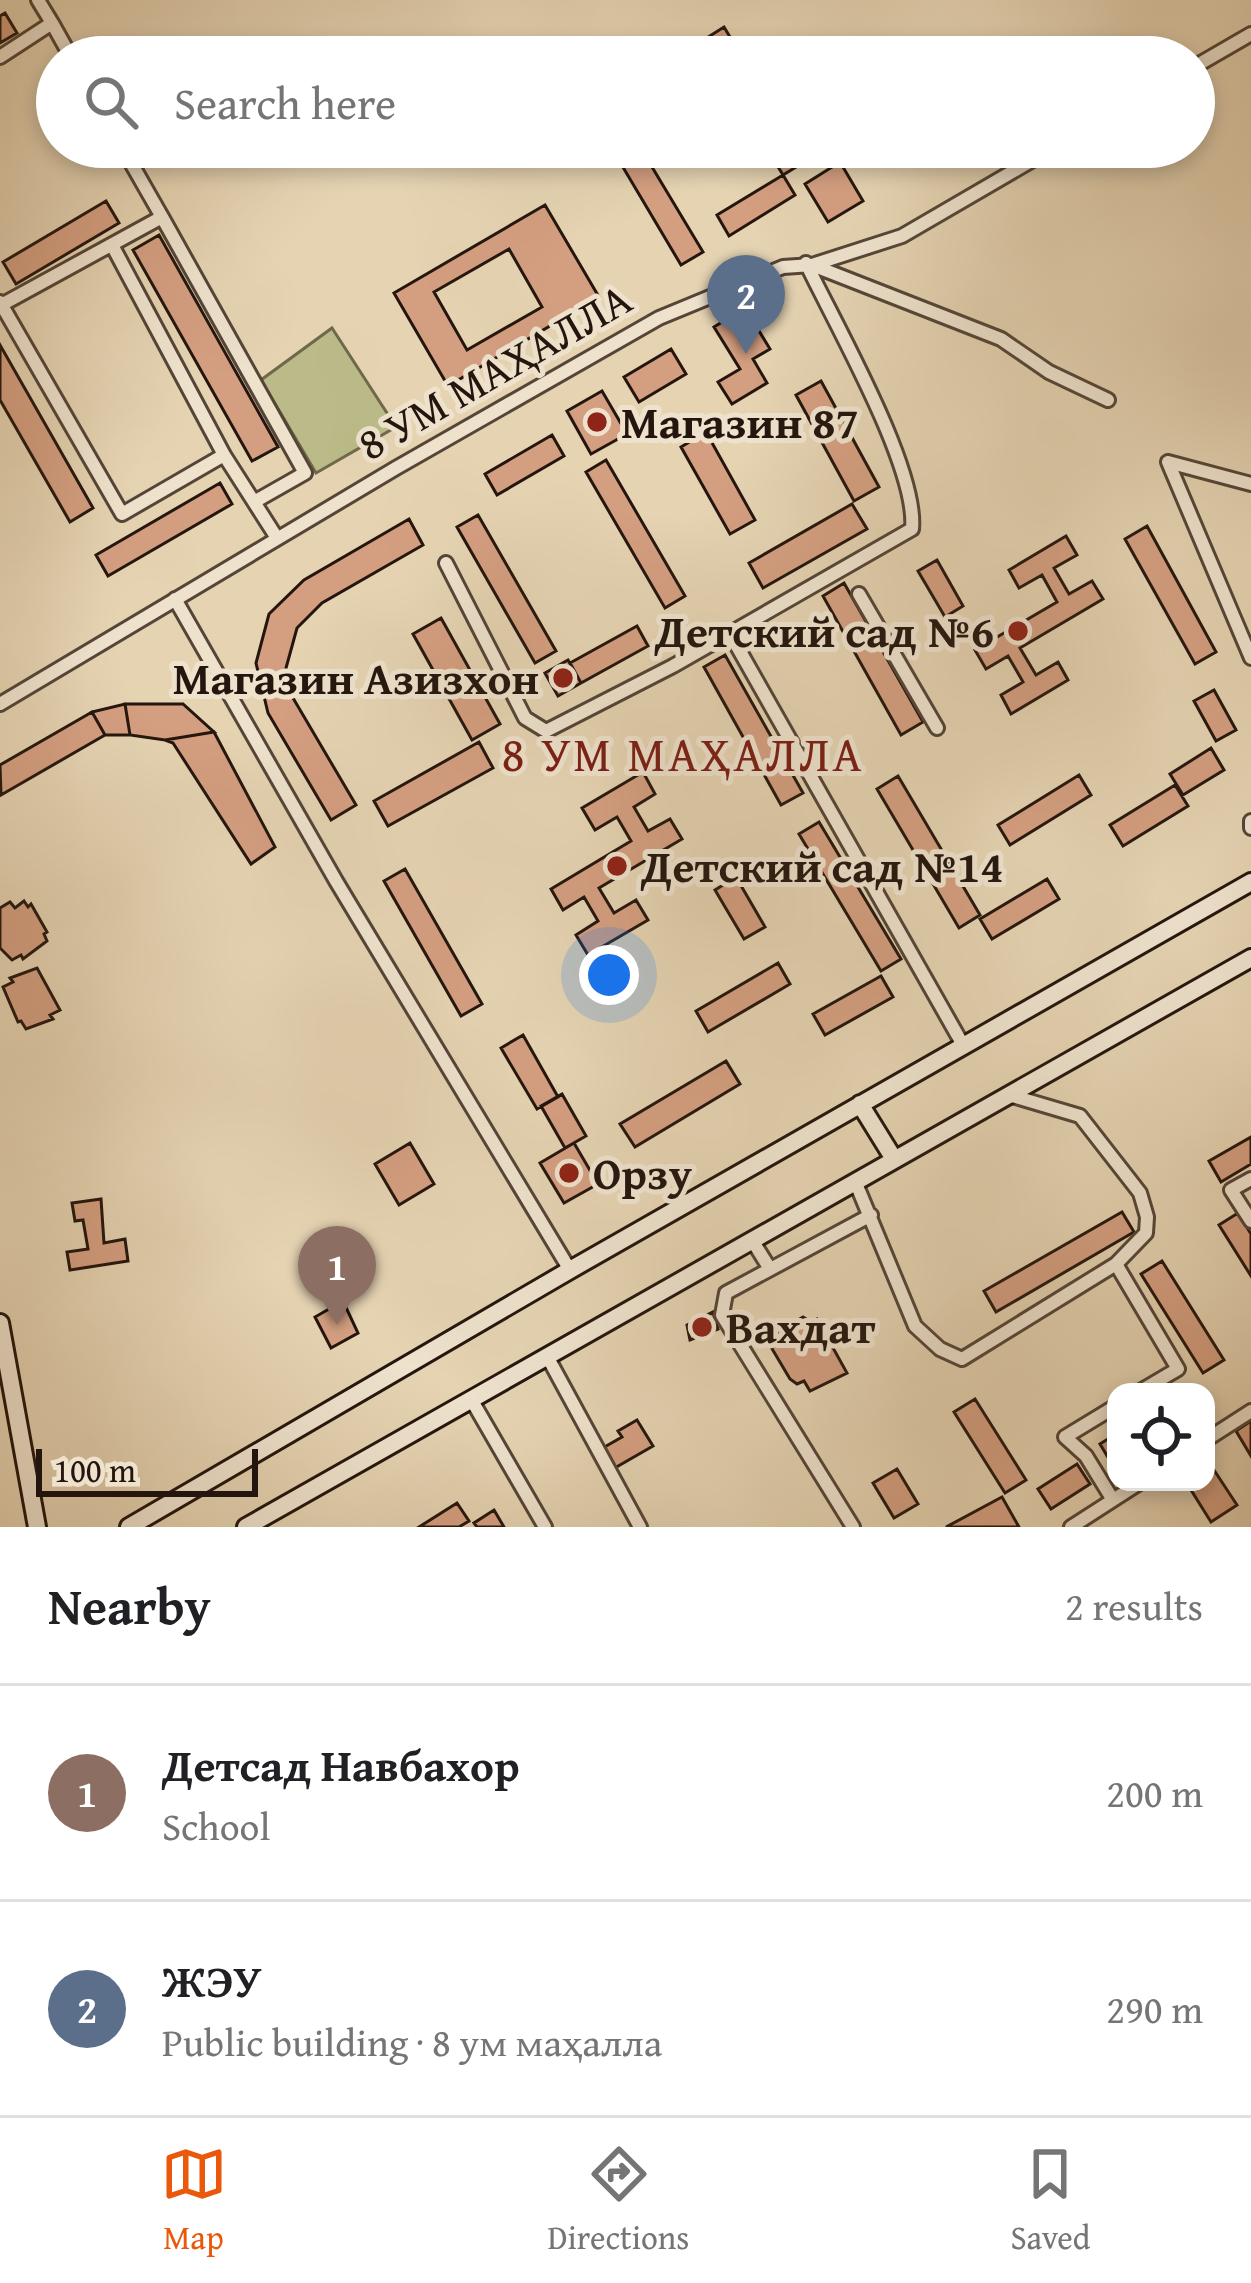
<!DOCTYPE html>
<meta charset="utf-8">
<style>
:root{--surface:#fff;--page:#f6f6f6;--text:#202124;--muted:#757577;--line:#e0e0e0;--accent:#ea580c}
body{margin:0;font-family:"Gentium Book Plus",serif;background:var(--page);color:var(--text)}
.controls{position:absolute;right:36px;bottom:36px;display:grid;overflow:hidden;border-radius:24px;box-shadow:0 6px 18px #0003}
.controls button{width:108px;height:108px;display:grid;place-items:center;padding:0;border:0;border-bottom:3px solid var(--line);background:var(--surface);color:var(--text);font:60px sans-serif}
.scale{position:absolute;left:36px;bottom:30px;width:222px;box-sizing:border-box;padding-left:12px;border:6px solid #24160e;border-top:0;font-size:33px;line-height:42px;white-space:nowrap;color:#24160e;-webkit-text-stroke:9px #eee2cd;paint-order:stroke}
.you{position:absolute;left:609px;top:975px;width:42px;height:42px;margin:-30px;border:9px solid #fff;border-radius:50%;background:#1a73e8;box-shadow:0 0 0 18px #1a73e833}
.badge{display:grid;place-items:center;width:78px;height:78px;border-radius:50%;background:var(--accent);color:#fff;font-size:39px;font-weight:700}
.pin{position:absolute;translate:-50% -99px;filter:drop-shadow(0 3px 6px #0008)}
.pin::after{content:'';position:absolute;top:63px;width:42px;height:36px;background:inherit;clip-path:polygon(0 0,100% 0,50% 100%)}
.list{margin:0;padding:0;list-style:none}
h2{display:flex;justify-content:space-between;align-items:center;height:156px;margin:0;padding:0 48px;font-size:51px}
h2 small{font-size:39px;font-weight:400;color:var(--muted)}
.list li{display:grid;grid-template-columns:78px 1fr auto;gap:36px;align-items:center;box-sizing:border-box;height:216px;padding:0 48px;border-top:3px solid var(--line)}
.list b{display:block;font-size:45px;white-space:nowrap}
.list p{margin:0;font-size:39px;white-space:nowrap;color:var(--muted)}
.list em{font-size:39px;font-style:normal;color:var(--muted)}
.icon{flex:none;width:66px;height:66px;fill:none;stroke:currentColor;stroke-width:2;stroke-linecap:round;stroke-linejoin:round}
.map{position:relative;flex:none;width:1251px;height:1527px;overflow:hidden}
.search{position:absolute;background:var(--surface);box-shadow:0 6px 18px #0003;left:36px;right:36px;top:36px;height:132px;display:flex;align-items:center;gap:30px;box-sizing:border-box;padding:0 42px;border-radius:66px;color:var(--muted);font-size:45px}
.sheet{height:588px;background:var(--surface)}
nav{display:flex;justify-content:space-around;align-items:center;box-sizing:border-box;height:168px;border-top:3px solid var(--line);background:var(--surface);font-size:33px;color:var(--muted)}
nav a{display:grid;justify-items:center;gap:6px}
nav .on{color:var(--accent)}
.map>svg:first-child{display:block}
.green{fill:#babb88;stroke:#6f684b;stroke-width:3}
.building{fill:#d49f81;stroke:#24160e;stroke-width:3;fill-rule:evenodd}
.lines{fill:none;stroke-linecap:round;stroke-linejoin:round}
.street-casing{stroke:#544537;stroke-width:18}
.secondary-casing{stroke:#24160e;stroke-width:22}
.street{stroke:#eee2cd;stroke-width:12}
.secondary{stroke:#eee2cd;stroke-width:16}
.poi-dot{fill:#8f2418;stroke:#eee2cd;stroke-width:4.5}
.labels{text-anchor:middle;stroke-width:10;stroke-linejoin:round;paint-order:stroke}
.street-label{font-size:45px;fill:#24160e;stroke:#eee2cd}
.poi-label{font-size:45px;font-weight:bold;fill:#24160e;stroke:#eee2cd;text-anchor:start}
.neighbourhood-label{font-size:48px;letter-spacing:3px;fill:#7a1f14;stroke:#eee2cd}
</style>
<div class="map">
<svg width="1251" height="1527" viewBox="0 0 1251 1527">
<rect width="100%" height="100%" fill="#e5d3b2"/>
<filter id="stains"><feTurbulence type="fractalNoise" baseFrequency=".00167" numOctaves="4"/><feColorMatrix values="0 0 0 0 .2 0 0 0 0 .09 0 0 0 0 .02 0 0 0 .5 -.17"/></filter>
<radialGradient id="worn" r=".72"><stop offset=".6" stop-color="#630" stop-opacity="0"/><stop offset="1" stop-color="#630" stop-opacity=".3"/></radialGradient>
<path class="green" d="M 332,328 L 396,427 L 316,473 L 261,380 Z"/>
<path class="building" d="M 5,13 L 17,33 L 0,43 L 0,16 Z
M 724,27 L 742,57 L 712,57 L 702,41 Z
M 611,147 L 640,147 L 703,252 L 681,265 Z
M 766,147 L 797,147 L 806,161 L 783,175 Z
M 873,147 L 906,147 L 881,162 Z
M 840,162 L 863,201 L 828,222 L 805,184 Z
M 783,175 L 795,195 L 729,236 L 717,215 Z
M 106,201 L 119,223 L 16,284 L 3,262 Z
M 545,205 L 599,297 L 448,386 L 394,293 ZM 509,249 L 542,307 L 467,350 L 434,292 Z
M 159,235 L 278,447 L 252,461 L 133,250 Z
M 745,308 L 770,349 L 753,359 L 767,383 L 732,404 L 718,382 L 740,369 L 714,327 Z
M 0,345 L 93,508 L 70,522 L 0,400 Z
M 671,349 L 686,374 L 639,402 L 624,377 Z
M 821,381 L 879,487 L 854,501 L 796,395 Z
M 602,391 L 627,434 L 591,454 L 567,411 Z
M 706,432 L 755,520 L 730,534 L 681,447 Z
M 552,435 L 564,456 L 497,495 L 485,474 Z
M 606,460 L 685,596 L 665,608 L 586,472 Z
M 220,483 L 232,504 L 108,576 L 96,555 Z
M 852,504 L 867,529 L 763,588 L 749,563 Z
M 478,515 L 556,651 L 535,663 L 457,527 Z
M 409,519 L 423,545 L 322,603 L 297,628 L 286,668 L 293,698 L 356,805 L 331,820 L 268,713 L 256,663 L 269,614 L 304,580 Z
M 1147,526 L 1216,652 L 1195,664 L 1125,539 Z
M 1066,536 L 1077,555 L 1054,568 L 1069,594 L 1092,581 L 1103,599 L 1020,648 L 1036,675 L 1058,662 L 1068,680 L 1011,714 L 1001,695 L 1023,682 L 1008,656 L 986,669 L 975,650 L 1057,602 L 1042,575 L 1019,588 L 1009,570 Z
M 937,560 L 963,606 L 945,617 L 918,571 Z
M 844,583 L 923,722 L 901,735 L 823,596 Z
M 441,618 L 500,724 L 472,740 L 413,634 Z
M 637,626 L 648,646 L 581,683 L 570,663 Z
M 725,655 L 803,793 L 781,805 L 704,667 Z
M 568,660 L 581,683 L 558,696 L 545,673 Z
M 1214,690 L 1236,730 L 1216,741 L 1194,701 Z
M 125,704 L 183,704 L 214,732 L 165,740 L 130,735 Z
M 125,704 L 130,735 L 105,735 L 92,712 Z
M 92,712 L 105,735 L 1,795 L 0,765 Z
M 214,732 L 275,847 L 251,864 L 173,743 L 165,740 Z
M 479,742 L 493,768 L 388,826 L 374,801 Z
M 1211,748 L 1224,770 L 1183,795 L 1170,774 Z
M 643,772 L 655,794 L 634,807 L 648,831 L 670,819 L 682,839 L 599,888 L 614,913 L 636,900 L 648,920 L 588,955 L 576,935 L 598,921 L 584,897 L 563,910 L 551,889 L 631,841 L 617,817 L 595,830 L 582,808 Z
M 1079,775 L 1091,795 L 1010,845 L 998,825 Z
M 898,776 L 980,915 L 959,928 L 877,789 Z
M 1175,785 L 1188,806 L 1123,846 L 1110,825 Z
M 819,822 L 901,959 L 881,971 L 799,834 Z
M 405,869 L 482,1004 L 461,1016 L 384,881 Z
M 736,877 L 765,927 L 744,939 L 715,890 Z
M 1047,879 L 1059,899 L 992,939 L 980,919 Z
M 24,901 L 28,907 L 31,904 L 47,932 L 44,934 L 47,941 L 23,959 L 21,955 L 12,960 L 0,948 L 0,908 L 10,902 L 15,908 Z
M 778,963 L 790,984 L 708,1032 L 696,1011 Z
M 37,968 L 60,1010 L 50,1015 L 53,1019 L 26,1029 L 21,1021 L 18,1022 L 3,987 L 13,982 L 10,978 Z
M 881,976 L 893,997 L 825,1035 L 813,1014 Z
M 523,1035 L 558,1097 L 537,1109 L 501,1048 Z
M 726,1061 L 740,1084 L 635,1147 L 620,1124 Z
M 562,1094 L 586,1136 L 565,1148 L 541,1106 Z
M 1251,1137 L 1251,1164 L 1221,1182 L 1209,1161 Z
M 410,1143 L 434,1184 L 399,1205 L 375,1164 Z
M 574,1143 L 598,1184 L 564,1203 L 540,1163 Z
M 101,1199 L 104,1243 L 125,1239 L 128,1261 L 70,1270 L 67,1252 L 88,1249 L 83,1220 L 75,1221 L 72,1203 Z
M 1122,1212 L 1134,1232 L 996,1312 L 984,1291 Z
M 1238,1213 L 1251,1234 L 1251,1276 L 1219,1225 Z
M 1162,1261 L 1224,1360 L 1203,1373 L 1141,1274 Z
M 343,1301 L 358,1333 L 331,1348 L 315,1317 Z
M 713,1312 L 718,1329 L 690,1340 L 687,1325 Z
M 803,1317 L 811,1322 L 817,1319 L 847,1373 L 810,1391 L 804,1381 L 797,1384 L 790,1379 L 771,1347 L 776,1344 L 773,1339 L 778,1332 Z
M 975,1399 L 1026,1480 L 1005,1493 L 954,1412 Z
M 637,1420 L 653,1446 L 613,1469 L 601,1449 L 622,1437 L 618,1431 Z
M 1251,1421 L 1251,1456 L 1236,1431 Z
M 1116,1434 L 1116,1462 L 1112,1464 L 1100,1444 Z
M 1077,1464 L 1090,1484 L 1051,1509 L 1038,1489 Z
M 1210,1464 L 1237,1505 L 1211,1522 L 1186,1482 L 1206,1482 L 1206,1467 Z
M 897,1469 L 918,1504 L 894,1518 L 873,1483 Z
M 1002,1497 L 1019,1527 L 946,1527 Z
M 457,1503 L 469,1521 L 459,1527 L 419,1527 Z
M 494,1510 L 504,1527 L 477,1527 L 474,1523 Z"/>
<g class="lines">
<defs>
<path id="street" d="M 52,23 L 71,57
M 0,57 L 52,23 L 38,0
M 1194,67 L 1251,34
M 122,147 L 162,217
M 812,265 L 902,236 L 1055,147
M 0,302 L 122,514 L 224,455 L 112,245
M 3,304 L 162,217 L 305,473 L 254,502 L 277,538
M 224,455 L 254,502
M 1168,462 L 1251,658
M 1168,462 L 1251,484
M 446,563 L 525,718 L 546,731 L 673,666 L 912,529 C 918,468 835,324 806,263
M 859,594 L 937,728
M 175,599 L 336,881 L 570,1270
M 729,632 L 963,1045
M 0,704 L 396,468 L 659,318 L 783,267 L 812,265 L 1001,339 L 1049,372 L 1108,400 L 1049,372
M 1251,821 L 1251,828
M 1009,1095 L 1080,1116 L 1140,1193 L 1147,1217 L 1146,1233 L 1116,1264
M 1251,1179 L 1231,1190 L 1251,1221
M 855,1181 L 915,1326 L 940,1349 L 962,1359 L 1116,1264 L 1178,1369 L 1139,1392
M 752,1240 L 770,1269
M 547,1356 L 640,1527
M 471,1399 L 545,1527
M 1206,1440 L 1251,1411
M 1113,1500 L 1086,1456 L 1065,1437 L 1116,1406
M 853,1527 L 722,1315 L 726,1293 L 871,1215
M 1071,1527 L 1141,1482"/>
<path id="secondary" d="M 860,1104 L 894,1159
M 0,1323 L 37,1527
M 129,1527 L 570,1270 L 1251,882
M 246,1527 L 1251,958"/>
</defs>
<use href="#street" class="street-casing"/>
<use href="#secondary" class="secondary-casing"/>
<use href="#street" class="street"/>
<use href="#secondary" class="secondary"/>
</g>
<g class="poi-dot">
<circle cx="597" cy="422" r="12"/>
<circle cx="1018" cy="631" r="12"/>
<circle cx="563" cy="678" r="12"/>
<circle cx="617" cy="866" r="12"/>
<circle cx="569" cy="1173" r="12"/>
<circle cx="702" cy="1327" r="12"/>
</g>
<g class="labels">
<g class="street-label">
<text transform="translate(494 371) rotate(-30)" y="16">8 УМ МАҲАЛЛА</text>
</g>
<g class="poi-label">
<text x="621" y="438">Магазин 87</text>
<text x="994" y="647" text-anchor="end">Детский сад №6</text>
<text x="539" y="694" text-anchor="end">Магазин Азизхон</text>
<text x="641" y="882">Детский сад №14</text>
<text x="593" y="1189">Орзу</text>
<text x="726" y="1343">Вахдат</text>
</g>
<g class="neighbourhood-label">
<text x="683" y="771">8 УМ МАҲАЛЛА</text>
</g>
</g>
<rect width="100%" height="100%" filter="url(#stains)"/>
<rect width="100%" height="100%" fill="url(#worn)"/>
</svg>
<div class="controls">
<button><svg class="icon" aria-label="locate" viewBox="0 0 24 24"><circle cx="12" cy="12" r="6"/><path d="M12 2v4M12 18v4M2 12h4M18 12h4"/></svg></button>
</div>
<div class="scale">100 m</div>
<div class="you"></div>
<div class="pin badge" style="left:337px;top:1325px;background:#8d6e63">1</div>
<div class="pin badge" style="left:746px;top:354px;background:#5c6f8a">2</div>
<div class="search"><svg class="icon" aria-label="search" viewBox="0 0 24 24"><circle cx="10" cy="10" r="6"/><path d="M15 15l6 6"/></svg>Search here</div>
</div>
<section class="sheet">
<h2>Nearby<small>2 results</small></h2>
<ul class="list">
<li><span class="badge" style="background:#8d6e63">1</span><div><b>Детсад Навбахор</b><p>School</p></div><em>200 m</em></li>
<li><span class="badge" style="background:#5c6f8a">2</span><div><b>ЖЭУ</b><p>Public building · 8 ум маҳалла</p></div><em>290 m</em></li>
</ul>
</section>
<nav>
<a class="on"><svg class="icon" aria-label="map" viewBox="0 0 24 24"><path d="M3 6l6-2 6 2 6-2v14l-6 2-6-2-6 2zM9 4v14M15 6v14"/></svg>Map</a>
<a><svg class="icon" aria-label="directions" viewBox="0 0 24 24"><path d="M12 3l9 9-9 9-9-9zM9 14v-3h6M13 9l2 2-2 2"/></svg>Directions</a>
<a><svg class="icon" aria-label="saved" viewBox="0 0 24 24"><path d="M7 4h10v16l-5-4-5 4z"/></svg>Saved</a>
</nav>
